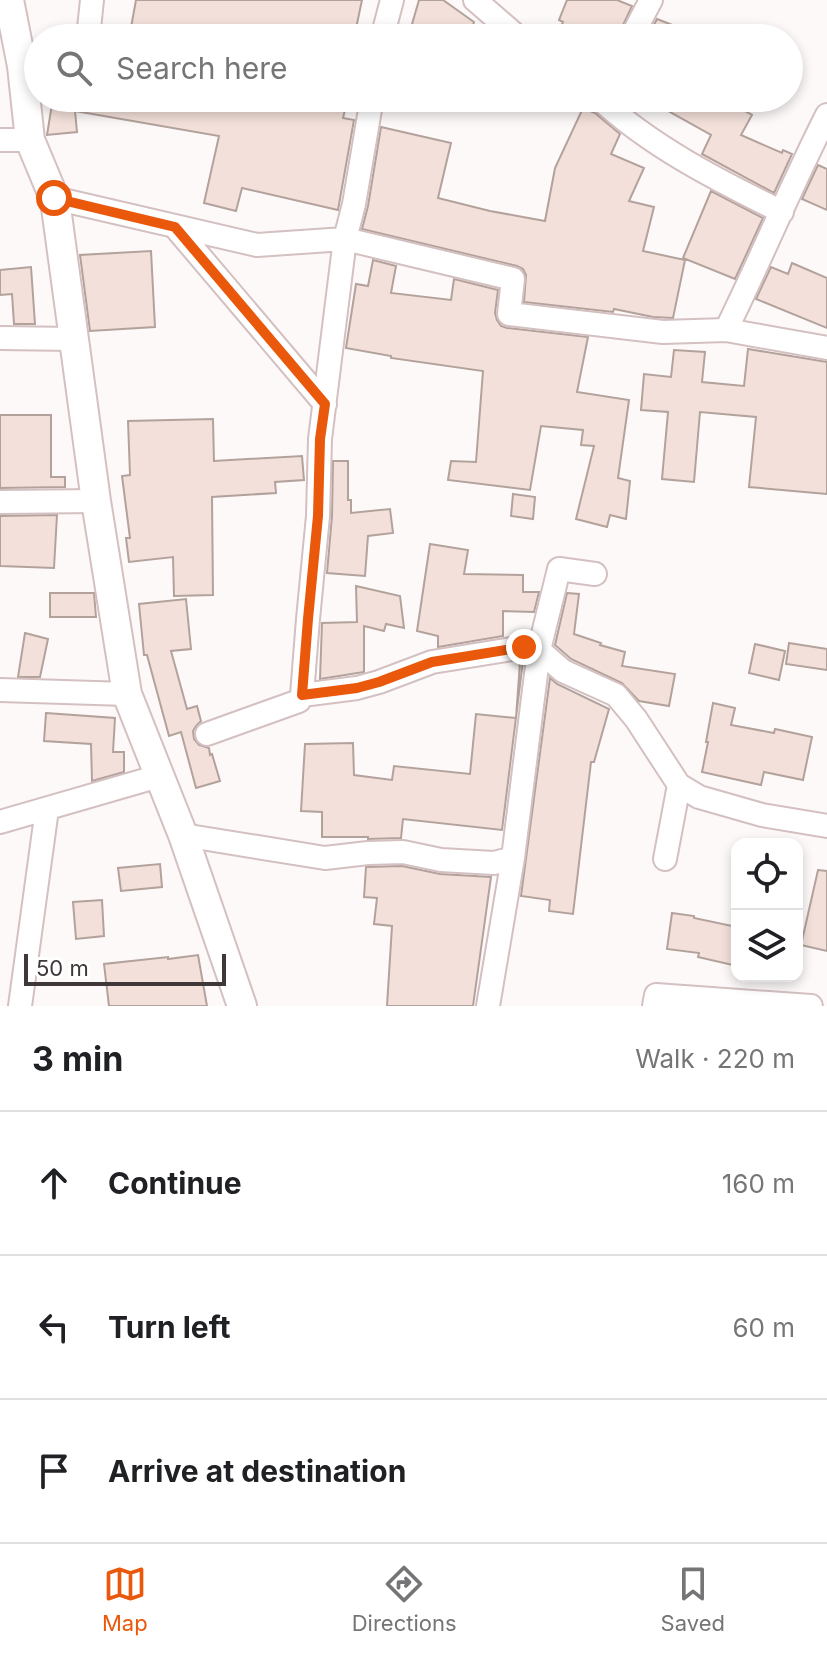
<!DOCTYPE html>
<meta charset="utf-8">
<style>
:root{--surface:#fff;--page:#f6f6f6;--text:#202124;--muted:#757577;--line:#e0e0e0;--accent:#ea580c}
body{margin:0;font-family:Inter,sans-serif;background:var(--page);color:var(--text)}
.controls{position:absolute;right:24px;bottom:24px;display:grid;overflow:hidden;border-radius:16px;box-shadow:0 4px 12px #0003}
.controls button{width:72px;height:72px;display:grid;place-items:center;padding:0;border:0;border-bottom:2px solid var(--line);background:var(--surface);color:var(--text);font:40px sans-serif}
.scale{position:absolute;left:24px;bottom:20px;width:202px;box-sizing:border-box;padding-left:8px;border:4px solid #3f3738;border-top:0;font-size:22px;line-height:28px;white-space:nowrap;color:#3f3738;-webkit-text-stroke:6px #fff;paint-order:stroke}
.stop{position:absolute;width:24px;height:24px;margin:-18px;border:6px solid #ea580c;border-radius:50%;background:#fff}
.stop.end{background:#ea580c;border-color:#fff;box-shadow:0 2px 8px #0008}
.list{margin:0;padding:0;list-style:none}
h2{display:flex;justify-content:space-between;align-items:center;height:104px;margin:0;padding:0 32px;font-size:34px}
h2 small{font-size:26px;font-weight:400;color:var(--muted)}
.list li{display:grid;grid-template-columns:52px 1fr auto;gap:24px;align-items:center;box-sizing:border-box;height:144px;padding:0 32px;border-top:2px solid var(--line)}
.list b{display:block;font-size:30px;white-space:nowrap}
.list em{font-size:26px;font-style:normal;color:var(--muted)}
.icon{flex:none;width:44px;height:44px;fill:none;stroke:currentColor;stroke-width:2;stroke-linecap:round;stroke-linejoin:round}
.map{position:relative;flex:none;width:827px;height:1006px;overflow:hidden}
.search{position:absolute;background:var(--surface);box-shadow:0 4px 12px #0003;left:24px;right:24px;top:24px;height:88px;display:flex;align-items:center;gap:20px;box-sizing:border-box;padding:0 28px;border-radius:44px;color:var(--muted);font-size:30px}
.sheet{height:536px;background:var(--surface)}
nav{display:flex;justify-content:space-around;align-items:center;box-sizing:border-box;height:112px;border-top:2px solid var(--line);background:var(--surface);font-size:22px;color:var(--muted)}
nav a{display:grid;justify-items:center;gap:4px}
nav .on{color:var(--accent)}
.map>svg:first-child{display:block}
.building{fill:#f3e0da;stroke:#b3a29c;stroke-width:2}
.lines{fill:none;stroke-linecap:round;stroke-linejoin:round}
.minor-casing{stroke:#d4c0c1;stroke-width:26}
.tertiary-casing{stroke:#d4c0c1;stroke-width:32}
.minor{stroke:#fff;stroke-width:22}
.tertiary{stroke:#fff;stroke-width:28}
.route{stroke:#ea580c;stroke-width:10}
</style>
<div class="map">
<svg width="827" height="1006" viewBox="0 0 827 1006">
<rect width="100%" height="100%" fill="#fdf9f9"/>
<path class="building" d="M 136,0 L 362,0 L 354,38 L 159,38 L 130,33 Z
M 419,0 L 443,0 L 474,22 L 468,38 L 408,38 Z
M 567,0 L 617,0 L 632,6 L 617,38 L 556,38 L 563,22 L 559,20 Z
M 657,19 L 703,37 L 703,38 L 647,38 Z
M 53,98 L 348,98 L 343,118 L 354,120 L 338,210 L 242,188 L 236,211 L 204,203 L 219,136 L 75,111 L 77,132 L 47,135 Z
M 645,98 L 722,98 L 752,115 L 741,135 L 782,153 L 783,150 L 792,154 L 774,193 L 702,154 L 711,135 Z
M 583,108 L 595,113 L 620,134 L 611,154 L 644,168 L 629,201 L 654,207 L 643,251 L 685,260 L 673,318 L 653,317 L 614,309 L 613,312 L 524,302 L 526,275 L 523,269 L 517,266 L 362,229 L 368,206 L 381,127 L 451,143 L 438,198 L 490,211 L 545,221 L 555,168 Z
M 818,165 L 827,169 L 827,210 L 802,199 Z
M 711,191 L 763,218 L 735,279 L 683,258 Z
M 151,251 L 155,327 L 90,331 L 80,255 Z
M 373,260 L 396,266 L 391,293 L 451,300 L 454,279 L 498,290 L 495,313 L 497,320 L 501,326 L 507,328 L 588,337 L 577,392 L 629,400 L 618,478 L 630,481 L 626,519 L 610,515 L 607,527 L 576,519 L 594,446 L 581,445 L 583,430 L 541,426 L 530,490 L 448,480 L 451,461 L 476,462 L 483,371 L 391,358 L 391,356 L 346,348 L 356,284 L 368,286 Z
M 792,263 L 827,278 L 827,328 L 756,299 L 771,267 L 788,274 Z
M 31,267 L 35,324 L 14,324 L 12,294 L 0,295 L 0,270 Z
M 748,349 L 827,362 L 827,494 L 749,487 L 756,417 L 700,412 L 694,482 L 662,479 L 668,412 L 641,410 L 644,374 L 671,377 L 674,350 L 705,352 L 702,382 L 744,386 Z
M 0,415 L 51,415 L 51,477 L 65,477 L 65,487 L 0,488 Z
M 213,419 L 214,461 L 302,456 L 304,480 L 275,482 L 276,493 L 212,497 L 213,595 L 174,596 L 173,557 L 129,562 L 126,538 L 130,538 L 122,476 L 130,475 L 128,421 Z
M 333,461 L 348,461 L 348,500 L 351,500 L 351,513 L 390,509 L 393,533 L 368,536 L 365,576 L 327,573 L 332,516 Z
M 513,494 L 535,497 L 533,519 L 511,516 Z
M 57,515 L 54,568 L 0,566 L 0,516 Z
M 430,544 L 468,550 L 464,574 L 523,575 L 523,592 L 539,592 L 534,612 L 503,611 L 503,636 L 438,647 L 438,636 L 417,631 Z
M 356,586 L 400,596 L 404,628 L 386,624 L 384,631 L 364,626 L 364,672 L 320,679 L 322,623 L 357,622 Z
M 50,593 L 94,593 L 96,617 L 50,617 Z
M 567,593 L 579,594 L 574,634 L 601,643 L 600,645 L 625,652 L 622,666 L 675,674 L 669,706 L 639,701 L 622,683 L 571,659 L 555,645 Z
M 186,599 L 191,649 L 171,651 L 187,709 L 197,706 L 201,721 L 196,726 L 193,731 L 194,739 L 199,745 L 209,748 L 210,755 L 212,754 L 220,781 L 196,788 L 181,732 L 169,736 L 147,655 L 144,655 L 139,604 Z
M 25,633 L 48,639 L 40,677 L 18,677 Z
M 789,643 L 827,649 L 827,670 L 786,664 Z
M 755,644 L 785,651 L 779,680 L 749,673 Z
M 523,661 L 502,830 L 403,819 L 401,838 L 368,839 L 368,837 L 322,837 L 322,812 L 301,811 L 305,744 L 353,743 L 354,775 L 392,780 L 394,766 L 470,774 L 476,714 L 516,718 L 520,662 Z
M 550,678 L 557,684 L 609,709 L 594,762 L 591,762 L 573,914 L 549,911 L 550,900 L 521,896 Z
M 713,703 L 735,708 L 731,725 L 774,733 L 775,729 L 812,737 L 803,780 L 764,772 L 761,785 L 702,772 L 708,742 L 706,742 Z
M 46,713 L 115,718 L 113,752 L 124,752 L 124,772 L 92,781 L 91,744 L 44,741 Z
M 160,864 L 162,887 L 121,891 L 118,868 Z
M 402,866 L 440,874 L 491,877 L 473,1006 L 387,1006 L 392,926 L 374,924 L 377,898 L 364,897 L 366,867 Z
M 818,870 L 827,871 L 827,951 L 801,945 Z
M 102,900 L 104,936 L 76,939 L 73,902 Z
M 672,913 L 694,916 L 694,918 L 737,927 L 737,966 L 698,957 L 699,953 L 667,949 Z
M 198,955 L 207,1006 L 109,1006 L 104,964 L 168,957 L 168,959 Z"/>
<g class="lines">
<defs>
<path id="minor" d="M 475,0 L 519,38
M 88,38 L 92,0
M 382,38 L 392,0
M 631,38 L 651,0
M 599,98 C 650,146 719,181 782,212
M 0,140 L 30,140
M 54,198 L 257,245 L 345,239 L 513,279 L 509,314 L 663,332 L 726,330 L 827,348
M 175,227 L 325,404
M 726,330 C 761,259 791,186 827,115
M 0,338 L 74,339
M 0,502 L 96,501
M 0,690 L 127,694
M 302,695 L 308,619 L 318,516 L 320,439 L 345,239 L 354,204 L 372,98
M 207,734 L 299,701 L 302,695 L 357,688 L 379,682 L 432,662 L 524,647 L 539,650 L 563,671 L 616,695 L 636,719 L 679,785 L 699,797 L 762,815 L 827,826
M 0,822 L 159,776
M 183,835 L 325,858 L 368,853 L 403,852 L 441,860 L 494,863 L 513,858
M 665,859 L 679,785
M 20,1006 L 47,809
M 488,1006 L 513,858 L 539,650 L 559,569 L 595,574
M 654,1006 L 656,995 L 811,1006"/>
<path id="tertiary" d="M 9,0 L 22,66 L 30,140 L 55,200 L 96,501 L 127,694 L 183,835 L 242,1006"/>
</defs>
<use href="#minor" class="minor-casing"/>
<use href="#tertiary" class="tertiary-casing"/>
<use href="#minor" class="minor"/>
<use href="#tertiary" class="tertiary"/>
</g>
<g class="lines">
<path class="route" d="M 54,198 L 175,227 L 325,404 L 320,439 L 318,516 L 308,619 L 302,695 L 357,688 L 379,682 L 432,662 L 524,647"/>
</g>
</svg>
<div class="controls">
<button><svg class="icon" aria-label="locate" viewBox="0 0 24 24"><circle cx="12" cy="12" r="6"/><path d="M12 2v4M12 18v4M2 12h4M18 12h4"/></svg></button>
<button><svg class="icon" aria-label="layers" viewBox="0 0 24 24"><path d="M12 4l9 5-9 5-9-5zM3 14l9 5 9-5"/></svg></button>
</div>
<div class="scale">50 m</div>
<div class="stop" style="left:54px;top:198px"></div>
<div class="stop end" style="left:524px;top:647px"></div>
<div class="search"><svg class="icon" aria-label="search" viewBox="0 0 24 24"><circle cx="10" cy="10" r="6"/><path d="M15 15l6 6"/></svg>Search here</div>
</div>
<section class="sheet">
<h2>3 min<small>Walk · 220 m</small></h2>
<ul class="list">
<li><svg class="icon" aria-label="ahead" viewBox="0 0 24 24"><path d="M12 20V5M6 11l6-6 6 6"/></svg><div><b>Continue</b></div><em>160 m</em></li>
<li><svg class="icon" aria-label="left" viewBox="0 0 24 24"><path d="M17 20v-9H6M10 6l-5 5 5 5"/></svg><div><b>Turn left</b></div><em>60 m</em></li>
<li><svg class="icon" aria-label="arrive" viewBox="0 0 24 24"><path d="M6 21V4h12l-3 4 3 4H6"/></svg><div><b>Arrive at destination</b></div></li>
</ul>
</section>
<nav>
<a class="on"><svg class="icon" aria-label="map" viewBox="0 0 24 24"><path d="M3 6l6-2 6 2 6-2v14l-6 2-6-2-6 2zM9 4v14M15 6v14"/></svg>Map</a>
<a><svg class="icon" aria-label="directions" viewBox="0 0 24 24"><path d="M12 3l9 9-9 9-9-9zM9 14v-3h6M13 9l2 2-2 2"/></svg>Directions</a>
<a><svg class="icon" aria-label="saved" viewBox="0 0 24 24"><path d="M7 4h10v16l-5-4-5 4z"/></svg>Saved</a>
</nav>
